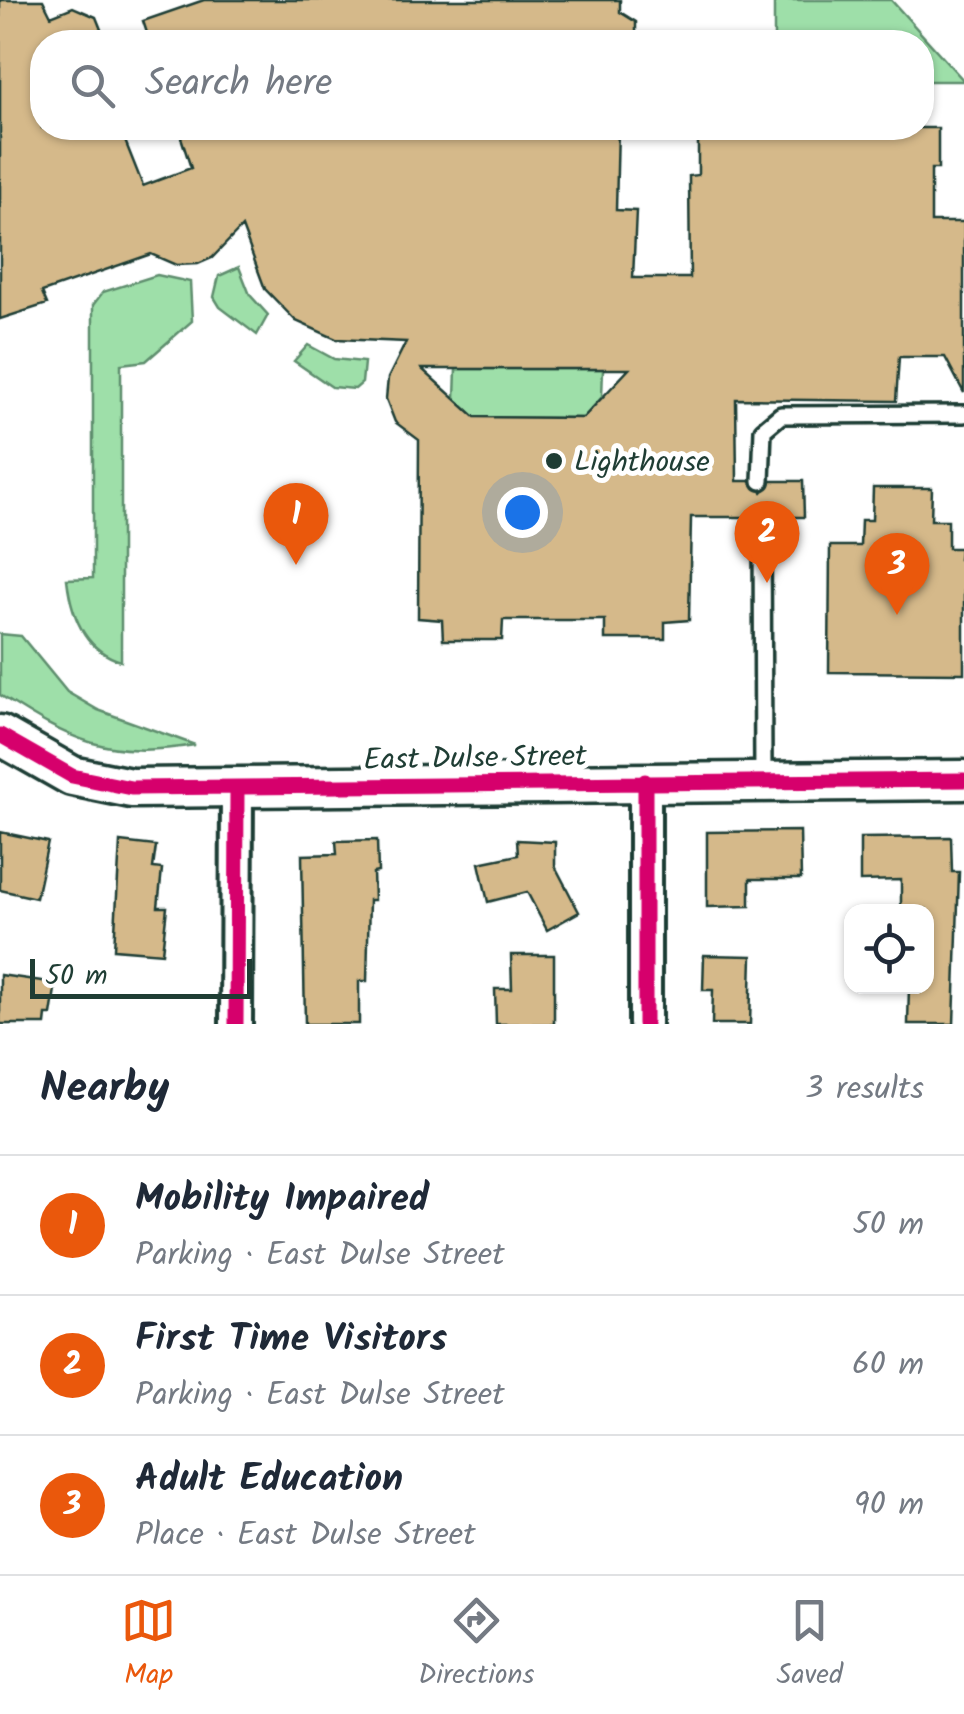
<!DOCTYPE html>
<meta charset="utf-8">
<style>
:root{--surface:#fff;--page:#f6f6f7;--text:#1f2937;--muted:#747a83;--line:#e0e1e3;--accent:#ea580c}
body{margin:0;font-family:Kalam,sans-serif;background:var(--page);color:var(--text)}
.controls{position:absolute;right:30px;bottom:30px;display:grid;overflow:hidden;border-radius:20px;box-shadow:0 2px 8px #0004}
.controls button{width:90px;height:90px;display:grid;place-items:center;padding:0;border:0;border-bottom:2px solid var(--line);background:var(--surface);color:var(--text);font:50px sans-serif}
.scale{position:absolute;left:30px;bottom:25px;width:222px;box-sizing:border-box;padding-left:10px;border:5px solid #1f3d34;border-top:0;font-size:28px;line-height:35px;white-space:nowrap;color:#1f3d34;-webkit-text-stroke:8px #fff;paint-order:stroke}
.you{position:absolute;left:522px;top:512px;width:35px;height:35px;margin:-25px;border:8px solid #fff;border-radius:50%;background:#1a73e8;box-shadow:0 0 0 15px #1a73e833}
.badge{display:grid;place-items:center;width:65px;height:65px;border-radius:50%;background:var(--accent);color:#fff;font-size:32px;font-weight:700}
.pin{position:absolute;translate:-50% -82px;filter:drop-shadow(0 2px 5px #0008)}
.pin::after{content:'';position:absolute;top:52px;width:35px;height:30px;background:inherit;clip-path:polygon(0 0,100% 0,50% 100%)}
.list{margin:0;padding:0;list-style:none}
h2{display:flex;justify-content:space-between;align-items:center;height:130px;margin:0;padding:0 40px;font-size:42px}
h2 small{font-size:32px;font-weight:400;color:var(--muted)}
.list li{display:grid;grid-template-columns:65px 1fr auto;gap:30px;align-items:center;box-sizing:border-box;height:140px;padding:0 40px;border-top:2px solid var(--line)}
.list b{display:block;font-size:38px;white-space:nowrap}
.list p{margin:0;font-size:32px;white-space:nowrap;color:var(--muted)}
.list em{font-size:32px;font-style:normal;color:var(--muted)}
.icon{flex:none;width:55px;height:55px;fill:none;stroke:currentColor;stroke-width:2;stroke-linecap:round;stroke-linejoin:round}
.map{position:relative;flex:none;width:964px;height:1024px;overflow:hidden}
.search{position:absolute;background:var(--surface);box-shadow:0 2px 8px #0004;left:30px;right:30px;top:30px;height:110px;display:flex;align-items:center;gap:25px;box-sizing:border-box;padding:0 35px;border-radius:40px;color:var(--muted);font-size:38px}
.sheet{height:550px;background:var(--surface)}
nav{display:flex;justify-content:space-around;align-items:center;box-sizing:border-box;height:140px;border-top:2px solid var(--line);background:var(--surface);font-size:28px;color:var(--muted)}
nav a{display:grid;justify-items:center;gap:5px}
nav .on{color:var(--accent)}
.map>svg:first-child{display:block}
.green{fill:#9edfa9;stroke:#5e8e6e;stroke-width:2.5}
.building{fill:#d5b98a;stroke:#1f3d34;stroke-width:2.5;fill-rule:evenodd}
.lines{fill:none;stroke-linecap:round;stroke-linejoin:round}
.service-casing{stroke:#1f3d34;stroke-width:22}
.minor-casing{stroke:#1f3d34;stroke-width:38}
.tertiary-casing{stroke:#1f3d34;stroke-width:45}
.service{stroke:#fff;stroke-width:15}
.minor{stroke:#fff;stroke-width:30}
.tertiary{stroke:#fff;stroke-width:38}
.cycleway-casing{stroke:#fff;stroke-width:21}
.cycleway{stroke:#d6006c;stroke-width:15}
.poi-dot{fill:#1f3d34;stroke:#fff;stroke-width:4}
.labels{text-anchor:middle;stroke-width:10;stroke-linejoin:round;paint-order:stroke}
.poi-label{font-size:30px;fill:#1f3d34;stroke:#fff;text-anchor:start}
.street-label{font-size:30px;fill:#1f3d34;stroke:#fff}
</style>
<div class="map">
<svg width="964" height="1024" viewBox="0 0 964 1024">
<rect width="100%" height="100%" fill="#fff"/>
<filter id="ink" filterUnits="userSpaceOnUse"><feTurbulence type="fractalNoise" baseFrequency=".01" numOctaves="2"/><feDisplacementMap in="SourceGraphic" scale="20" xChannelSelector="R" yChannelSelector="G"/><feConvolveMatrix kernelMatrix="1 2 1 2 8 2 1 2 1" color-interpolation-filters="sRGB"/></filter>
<g filter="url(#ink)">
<path class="green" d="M 774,0 L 891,0 L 964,81 L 922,81 L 922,42 L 831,42 L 831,39 L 774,37 Z
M 239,267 L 250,295 L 268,315 L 257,335 L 220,307 L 214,297 L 219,276 Z
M 157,275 L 190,282 L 192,321 L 146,361 L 121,364 L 121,661 C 83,650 71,614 67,579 L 93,578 L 93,305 L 103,292 Z
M 308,345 L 334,359 L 364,362 L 362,383 L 355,389 L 332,387 L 294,361 Z
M 456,369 L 603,369 L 602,397 L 583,418 L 475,417 L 455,399 Z
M 0,634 L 21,636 L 67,692 L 98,710 L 195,745 C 107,759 71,741 0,695 Z"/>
<path class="building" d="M 0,0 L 43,0 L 51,16 L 73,7 L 96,17 L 106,42 L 42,42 L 42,128 L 120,128 L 143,186 L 191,168 L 178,128 L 618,128 L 616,210 L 636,211 L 633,278 L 690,278 L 689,176 L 698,175 L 698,128 L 938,128 L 938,169 L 931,169 L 931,222 L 964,222 L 964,393 L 945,357 L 899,357 L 896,401 L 736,399 L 737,481 L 750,481 L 762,492 L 772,481 L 803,481 L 804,517 L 773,517 L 763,506 L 756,508 L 751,517 L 691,517 L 689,620 L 665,622 L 665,639 L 605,639 L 605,620 L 503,620 L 502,640 L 443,640 L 442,620 L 418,618 L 419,440 L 395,422 L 386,399 L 388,378 L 406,342 L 336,339 L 296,321 L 265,289 L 242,227 L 212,258 L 198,264 L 176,265 L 151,254 L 42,292 L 47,304 L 0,319 ZM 422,369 L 629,369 L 583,418 L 475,417 Z
M 204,0 L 620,0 L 620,12 L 636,22 L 636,42 L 150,42 L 143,21 Z
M 873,488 L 932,488 L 931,520 L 948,520 L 948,548 L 960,548 L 959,559 L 964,559 L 964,673 L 829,672 L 830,546 L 860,546 L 861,520 L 872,520 Z
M 800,831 L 801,879 L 750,879 L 750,906 L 707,907 L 707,832 Z
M 0,832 L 48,842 L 36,898 L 0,890 Z
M 951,837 L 952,872 L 959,872 L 954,1024 L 908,1024 L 909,986 L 926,986 L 926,909 L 901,910 L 901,880 L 860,881 L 860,838 Z
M 377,840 L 378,872 L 373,873 L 374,900 L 369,900 L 367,981 L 359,981 L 359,1024 L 305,1024 L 302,855 L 337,854 L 336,841 Z
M 517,840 L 555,842 L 555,866 L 579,912 L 547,930 L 527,892 L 488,902 L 479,863 L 518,855 Z
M 120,842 L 156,846 L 153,868 L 162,869 L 158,907 L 167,907 L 162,953 L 114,949 Z
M 511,955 L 554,955 L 554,1024 L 496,1024 L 495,989 L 512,989 Z
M 704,955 L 752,956 L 750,1024 L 712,1024 L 713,990 L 703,990 Z
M 0,975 L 56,983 L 51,1015 L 46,1015 L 45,1024 L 0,1024 Z"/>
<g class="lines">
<defs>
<path id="service" d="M 761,481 L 763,430 L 781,415 L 964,414
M 762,517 L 763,780"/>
<path id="minor" d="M 645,781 L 645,1024
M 236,1024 L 237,789"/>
<path id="tertiary" d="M 0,735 L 72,776 L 131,788 L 964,780"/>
</defs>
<use href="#service" class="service-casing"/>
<use href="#minor" class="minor-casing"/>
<use href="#tertiary" class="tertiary-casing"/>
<use href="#service" class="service"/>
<use href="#minor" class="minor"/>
<use href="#tertiary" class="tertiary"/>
<defs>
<path id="cycleway" d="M 0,735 L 72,776 L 131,788 L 964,780
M 645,781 L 645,1024
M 236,1024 L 237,789"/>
</defs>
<use href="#cycleway" class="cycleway-casing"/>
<use href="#cycleway" class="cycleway"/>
</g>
</g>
<circle class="poi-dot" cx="554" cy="461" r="10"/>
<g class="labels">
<g class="poi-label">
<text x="574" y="471">Lighthouse</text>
</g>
<g class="street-label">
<text transform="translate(475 757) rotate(-1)" y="10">East Dulse Street</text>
</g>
</g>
</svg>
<div class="controls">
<button><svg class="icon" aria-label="locate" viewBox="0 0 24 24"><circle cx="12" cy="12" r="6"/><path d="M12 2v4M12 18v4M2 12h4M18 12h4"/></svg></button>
</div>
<div class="scale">50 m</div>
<div class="you"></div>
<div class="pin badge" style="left:296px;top:565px">1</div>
<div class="pin badge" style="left:767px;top:583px">2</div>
<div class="pin badge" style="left:897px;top:615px">3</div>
<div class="search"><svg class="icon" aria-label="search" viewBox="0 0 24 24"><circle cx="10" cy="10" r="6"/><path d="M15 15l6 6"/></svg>Search here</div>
</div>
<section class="sheet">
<h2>Nearby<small>3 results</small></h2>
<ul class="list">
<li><span class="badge">1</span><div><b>Mobility Impaired</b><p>Parking · East Dulse Street</p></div><em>50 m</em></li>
<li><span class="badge">2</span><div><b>First Time Visitors</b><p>Parking · East Dulse Street</p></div><em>60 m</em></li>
<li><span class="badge">3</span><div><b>Adult Education</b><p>Place · East Dulse Street</p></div><em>90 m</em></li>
</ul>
</section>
<nav>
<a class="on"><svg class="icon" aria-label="map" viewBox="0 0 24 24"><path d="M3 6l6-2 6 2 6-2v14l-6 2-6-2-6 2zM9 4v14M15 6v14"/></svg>Map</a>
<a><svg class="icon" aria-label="directions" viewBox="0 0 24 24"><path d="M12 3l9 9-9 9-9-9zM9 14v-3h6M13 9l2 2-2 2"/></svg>Directions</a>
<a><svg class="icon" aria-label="saved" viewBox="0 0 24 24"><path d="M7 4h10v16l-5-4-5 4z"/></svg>Saved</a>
</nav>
